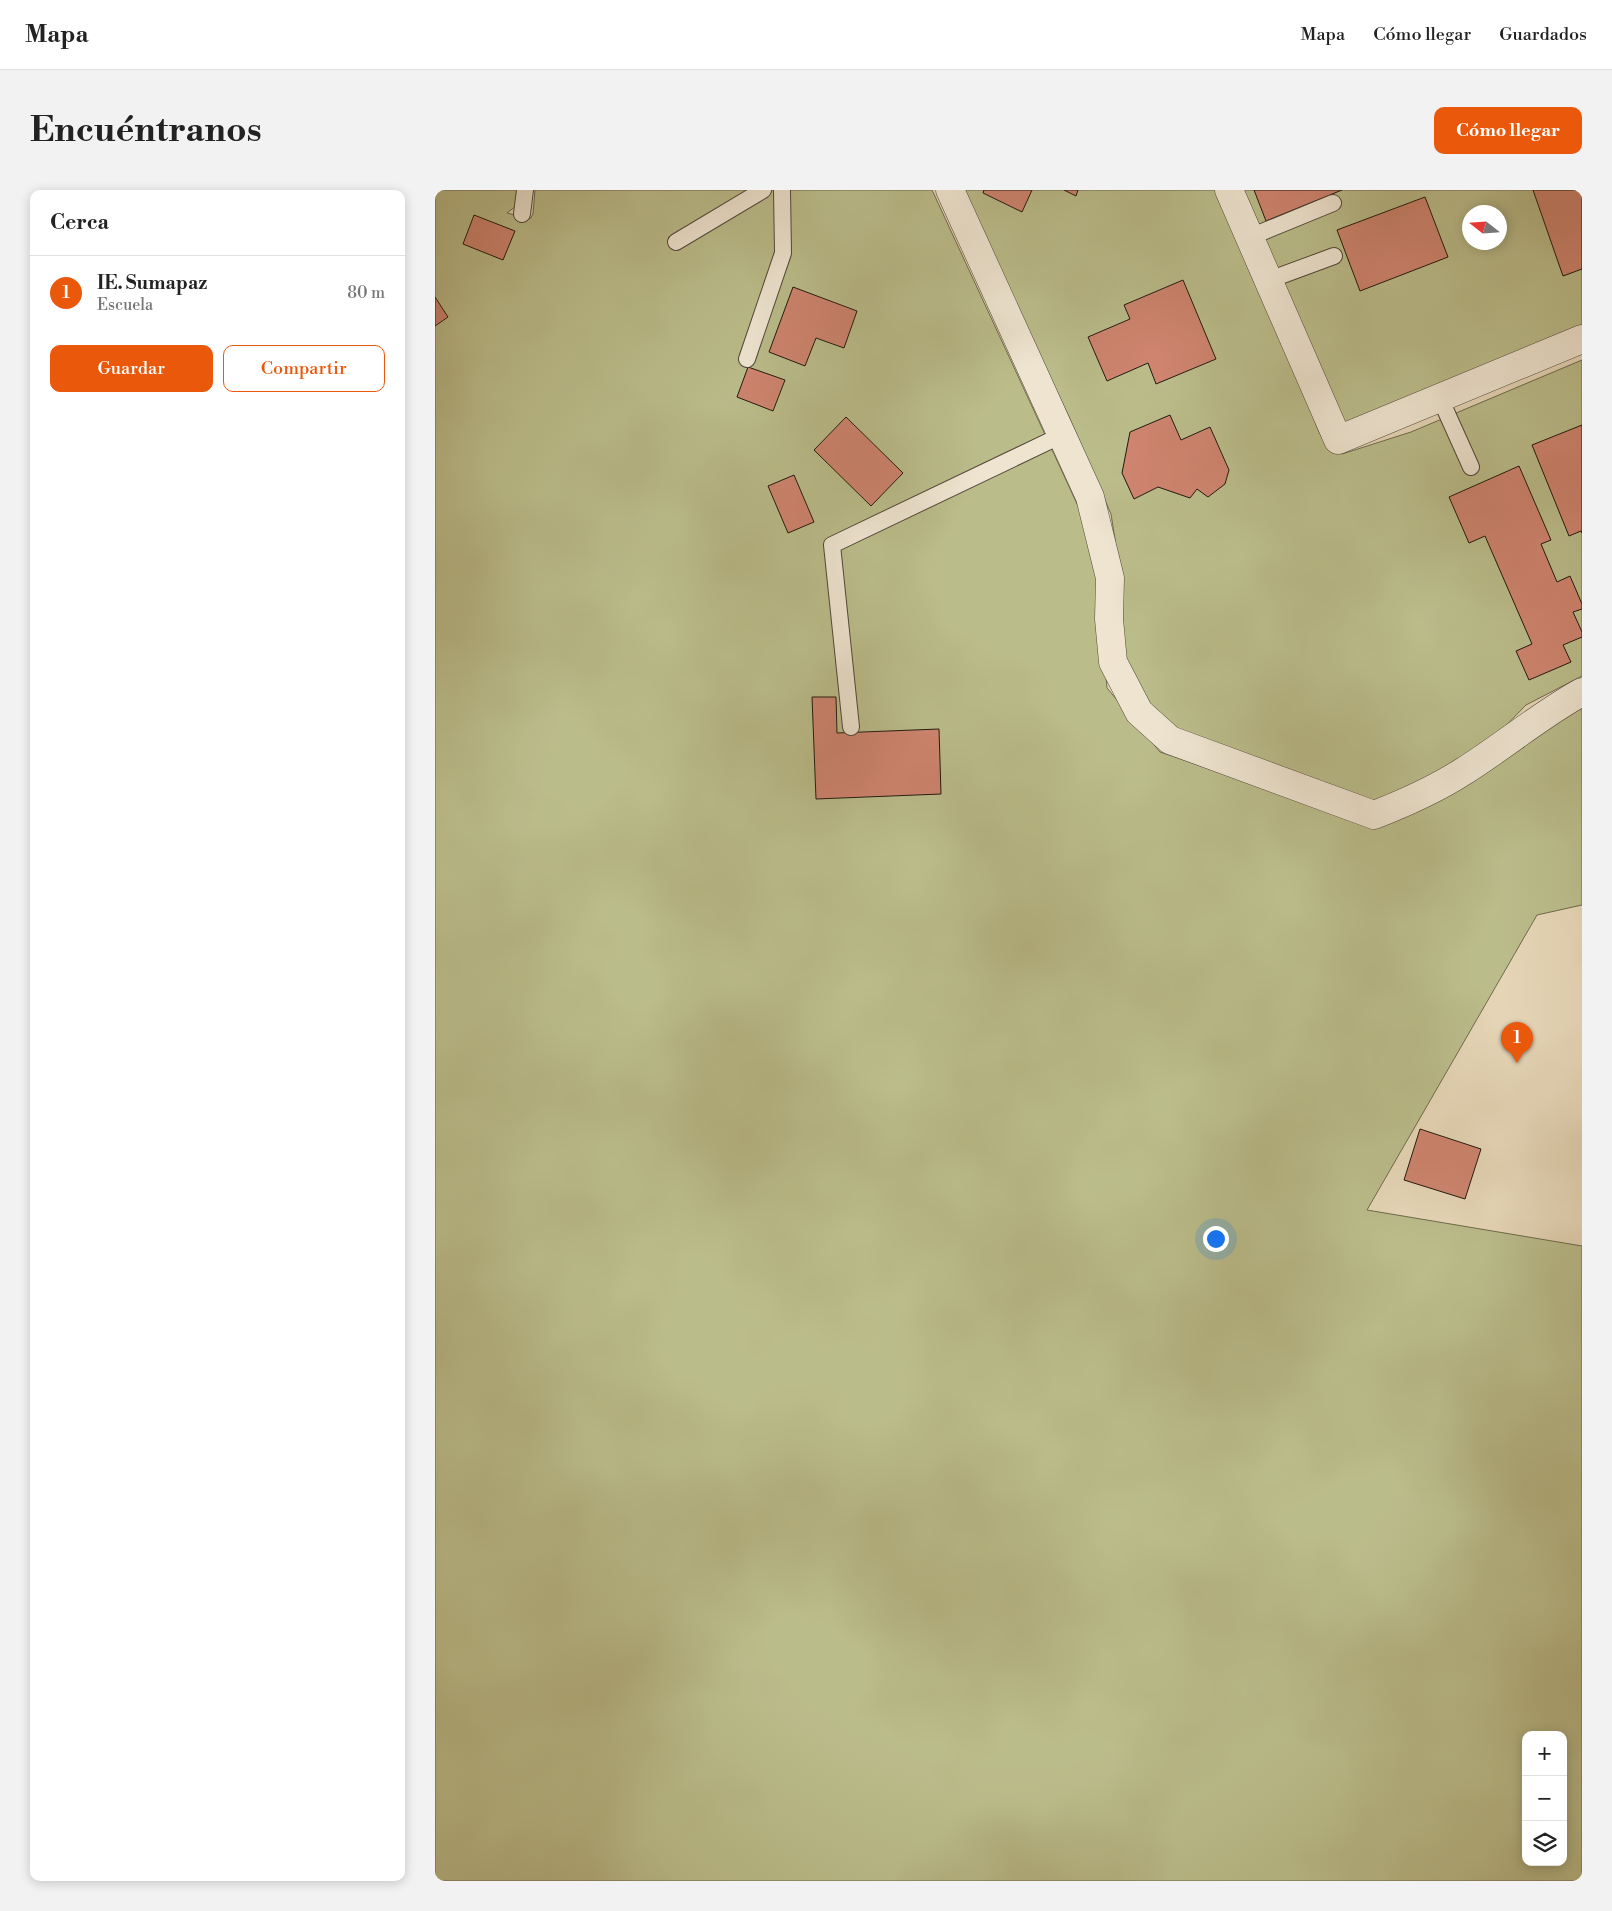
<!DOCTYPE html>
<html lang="es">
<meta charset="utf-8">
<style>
:root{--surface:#fff;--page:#f2f2f2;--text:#222;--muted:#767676;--line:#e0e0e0;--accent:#ea580c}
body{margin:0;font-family:"Libre Bodoni",serif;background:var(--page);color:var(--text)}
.controls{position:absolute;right:15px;bottom:15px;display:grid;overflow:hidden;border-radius:10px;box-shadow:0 2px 12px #0003}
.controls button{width:45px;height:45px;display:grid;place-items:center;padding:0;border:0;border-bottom:1px solid var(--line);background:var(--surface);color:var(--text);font:25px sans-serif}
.compass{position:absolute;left:1027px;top:15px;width:45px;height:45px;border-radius:50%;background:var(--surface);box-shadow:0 2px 12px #0003;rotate:287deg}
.you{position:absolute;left:780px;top:1048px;width:18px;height:18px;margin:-12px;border:4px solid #fff;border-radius:50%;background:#1a73e8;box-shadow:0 0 0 8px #1a73e833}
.badge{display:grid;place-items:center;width:32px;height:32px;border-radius:50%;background:var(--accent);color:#fff;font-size:16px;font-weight:700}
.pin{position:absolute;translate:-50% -41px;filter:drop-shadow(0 1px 2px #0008)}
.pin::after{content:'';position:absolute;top:26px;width:18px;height:15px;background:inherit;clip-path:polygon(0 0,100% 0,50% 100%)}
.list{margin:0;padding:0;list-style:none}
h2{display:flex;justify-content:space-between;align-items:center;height:65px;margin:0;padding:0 20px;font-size:21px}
h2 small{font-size:16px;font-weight:400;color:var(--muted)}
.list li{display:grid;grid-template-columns:32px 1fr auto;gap:15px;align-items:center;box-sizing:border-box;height:75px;padding:0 20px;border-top:1px solid var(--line)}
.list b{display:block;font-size:19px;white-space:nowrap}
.list p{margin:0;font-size:16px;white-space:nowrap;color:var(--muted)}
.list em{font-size:16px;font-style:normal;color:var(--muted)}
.actions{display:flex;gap:10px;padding:15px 20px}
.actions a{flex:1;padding:11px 0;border:1px solid var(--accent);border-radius:10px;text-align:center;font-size:18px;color:var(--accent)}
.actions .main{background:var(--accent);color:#fff}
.icon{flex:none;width:28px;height:28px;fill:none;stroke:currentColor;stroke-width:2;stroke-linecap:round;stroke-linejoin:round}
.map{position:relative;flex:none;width:1147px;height:1691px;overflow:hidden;border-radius:10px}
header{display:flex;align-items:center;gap:30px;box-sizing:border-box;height:70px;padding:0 25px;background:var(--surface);border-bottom:1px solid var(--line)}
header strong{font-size:24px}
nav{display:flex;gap:28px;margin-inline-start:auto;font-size:18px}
.intro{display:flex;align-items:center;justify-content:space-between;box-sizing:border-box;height:120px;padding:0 30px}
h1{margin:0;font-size:35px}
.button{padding:12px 22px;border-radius:10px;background:var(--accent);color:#fff;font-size:18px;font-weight:700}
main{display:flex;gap:30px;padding:0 30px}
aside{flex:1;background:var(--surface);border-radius:10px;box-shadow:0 2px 12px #0003}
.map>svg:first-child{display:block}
.green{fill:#babc8a;stroke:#6e6a4c;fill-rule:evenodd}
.building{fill:#ce846f;stroke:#21190f}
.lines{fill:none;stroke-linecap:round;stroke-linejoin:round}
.lane-casing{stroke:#524839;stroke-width:18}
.street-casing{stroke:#524839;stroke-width:29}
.lane{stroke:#eee4d0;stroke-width:16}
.street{stroke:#eee4d0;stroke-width:28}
</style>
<header>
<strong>Mapa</strong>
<nav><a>Mapa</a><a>Cómo llegar</a><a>Guardados</a></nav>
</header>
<div class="intro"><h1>Encuéntranos</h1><a class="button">Cómo llegar</a></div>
<main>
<aside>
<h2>Cerca<small></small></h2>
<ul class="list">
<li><span class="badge">1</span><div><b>IE. Sumapaz</b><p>Escuela</p></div><em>80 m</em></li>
</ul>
<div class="actions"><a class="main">Guardar</a><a>Compartir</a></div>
</aside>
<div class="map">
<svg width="1147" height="1691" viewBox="0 0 1147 1691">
<rect width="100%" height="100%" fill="#e5d5b6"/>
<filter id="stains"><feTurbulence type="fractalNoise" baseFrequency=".004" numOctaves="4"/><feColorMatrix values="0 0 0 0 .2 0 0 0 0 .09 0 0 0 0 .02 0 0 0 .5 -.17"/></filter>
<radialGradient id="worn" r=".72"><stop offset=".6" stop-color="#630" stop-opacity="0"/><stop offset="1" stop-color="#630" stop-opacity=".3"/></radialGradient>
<path class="green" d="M 0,0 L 83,0 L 81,16 L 72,23 L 95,29 L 98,24 L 100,0 L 497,0 L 649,329 L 663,386 L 672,498 L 725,562 L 938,635 L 1147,513 L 1147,715 L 1102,725 L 932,1020 L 1147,1056 L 1147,1691 L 0,1691 ZM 1091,1545 L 1128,1545 L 1128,1672 L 1091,1672 Z
M 526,0 L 787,0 L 875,214 C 882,238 883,251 907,264 L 976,242 L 1147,170 L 1147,486 L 1091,515 L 1057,550 L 1005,583 L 942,614 L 739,540 L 712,522 L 691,480 L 684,375 L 676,324 L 635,229 Z
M 802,0 L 1147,0 L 1147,142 L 905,244 ZM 1034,22 L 1064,22 L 1064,52 L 1034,52 Z"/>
<path class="building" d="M 549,0 L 597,0 L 587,22 L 548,3 Z
M 629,0 L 643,0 L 641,6 Z
M 819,0 L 907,0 L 831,31 Z
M 1098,0 L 1147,0 L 1147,79 L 1128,86 Z
M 990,7 L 1013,67 L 925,101 L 902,40 Z
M 39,25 L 80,41 L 68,70 L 28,54 Z
M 748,90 L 781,169 L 721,194 L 713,173 L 672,191 L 653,147 L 695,129 L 689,115 Z
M 358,97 L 422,121 L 409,158 L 381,148 L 370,176 L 334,162 Z
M 0,107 L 13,127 L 0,136 Z
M 313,177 L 350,190 L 338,221 L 302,207 Z
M 735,225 L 746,250 L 775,237 L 794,280 L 790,294 L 773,307 L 762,299 L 755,308 L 723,297 L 699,309 L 687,283 L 695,242 Z
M 411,227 L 468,283 L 436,316 L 379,260 Z
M 1147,235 L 1147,343 L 1146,341 L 1134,346 L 1097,255 Z
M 1084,276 L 1116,350 L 1106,354 L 1122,392 L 1135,386 L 1147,414 L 1147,419 L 1138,422 L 1147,442 L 1147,447 L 1128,455 L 1136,472 L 1094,490 L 1081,461 L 1097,454 L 1050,346 L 1034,353 L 1014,307 Z
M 359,285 L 379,332 L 353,343 L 333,296 Z
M 377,507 L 401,507 L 402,543 L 504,539 L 506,604 L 381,609 Z
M 985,939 L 1046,959 L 1030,1009 L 969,990 Z"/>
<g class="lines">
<defs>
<path id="lane" d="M 87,24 L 90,0
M 815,47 L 898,13
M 241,52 L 328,0
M 834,90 L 899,66
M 312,169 L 348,63 L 347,0
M 1005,208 L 1036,277
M 416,537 L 397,355 L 627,245"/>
<path id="street" d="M 515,0 L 655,307 L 675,388 L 674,429 L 678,472 L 704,522 L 735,550 L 939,625 C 970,613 1001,599 1029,581 C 1069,556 1105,525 1147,502
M 794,0 L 903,250 L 1147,149"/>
</defs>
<use href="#lane" class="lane-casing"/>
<use href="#street" class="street-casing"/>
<use href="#lane" class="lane"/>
<use href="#street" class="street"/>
</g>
<rect width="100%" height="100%" filter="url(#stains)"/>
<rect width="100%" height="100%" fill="url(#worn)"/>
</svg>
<div class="controls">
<button>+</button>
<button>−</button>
<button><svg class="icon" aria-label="layers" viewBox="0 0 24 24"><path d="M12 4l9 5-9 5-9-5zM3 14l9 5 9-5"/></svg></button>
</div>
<svg class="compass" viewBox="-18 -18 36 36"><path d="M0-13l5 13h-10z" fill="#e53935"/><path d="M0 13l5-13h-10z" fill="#767676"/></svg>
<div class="you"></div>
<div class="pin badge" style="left:1082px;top:873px">1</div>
</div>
</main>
